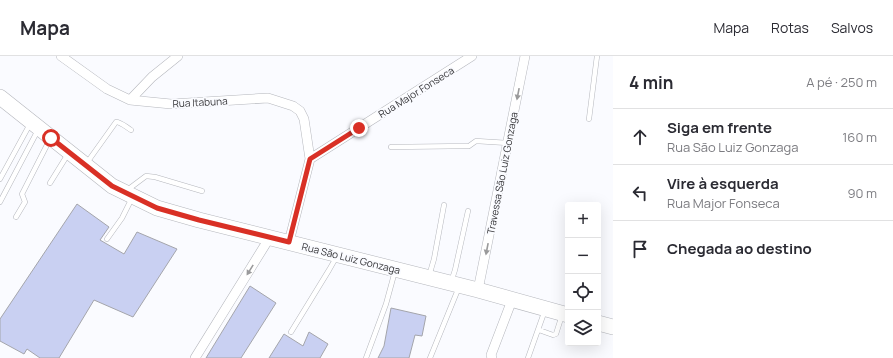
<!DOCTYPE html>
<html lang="pt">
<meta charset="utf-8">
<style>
:root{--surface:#fff;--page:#f2f2f3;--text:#2b2b33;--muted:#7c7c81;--line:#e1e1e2}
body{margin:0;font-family:Manrope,sans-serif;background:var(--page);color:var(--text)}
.controls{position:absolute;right:12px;bottom:12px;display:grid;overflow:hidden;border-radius:4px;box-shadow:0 4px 16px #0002}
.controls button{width:36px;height:36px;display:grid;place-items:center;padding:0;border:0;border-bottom:1px solid var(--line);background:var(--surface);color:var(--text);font:20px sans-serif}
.stop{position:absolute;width:12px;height:12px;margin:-9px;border:3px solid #d93025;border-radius:50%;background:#fff}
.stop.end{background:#d93025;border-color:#fff;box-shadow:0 1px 4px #0008}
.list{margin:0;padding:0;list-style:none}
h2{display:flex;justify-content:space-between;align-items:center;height:52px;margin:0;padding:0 16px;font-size:17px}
h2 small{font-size:13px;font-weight:400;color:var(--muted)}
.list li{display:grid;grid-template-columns:26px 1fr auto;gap:12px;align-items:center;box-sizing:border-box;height:56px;padding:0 16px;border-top:1px solid var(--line)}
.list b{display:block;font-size:15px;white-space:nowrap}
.list p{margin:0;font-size:13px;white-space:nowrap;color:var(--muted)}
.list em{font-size:13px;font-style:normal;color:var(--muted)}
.icon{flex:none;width:22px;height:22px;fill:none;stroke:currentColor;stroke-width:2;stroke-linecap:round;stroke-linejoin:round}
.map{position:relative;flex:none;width:613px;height:302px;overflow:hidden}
header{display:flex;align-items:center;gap:24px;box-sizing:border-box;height:56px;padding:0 20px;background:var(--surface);border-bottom:1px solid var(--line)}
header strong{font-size:19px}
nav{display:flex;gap:22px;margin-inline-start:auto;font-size:14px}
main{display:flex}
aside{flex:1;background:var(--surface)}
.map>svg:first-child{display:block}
.building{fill:#c9d0f2;stroke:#a4a5ab}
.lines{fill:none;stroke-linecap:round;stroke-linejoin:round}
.lane-casing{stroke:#b5b7bd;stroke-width:5.5}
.street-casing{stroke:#b5b7bd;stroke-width:10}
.primary-casing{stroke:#b5b7bd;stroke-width:16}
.lane{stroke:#fff;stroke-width:4.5}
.street{stroke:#fff;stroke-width:9}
.primary{stroke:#fff;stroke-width:15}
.oneway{fill:#9a9a9b}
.route{stroke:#d93025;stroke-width:5}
.labels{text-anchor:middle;stroke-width:3.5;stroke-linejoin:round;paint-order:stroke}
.street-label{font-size:10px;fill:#343437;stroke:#fafbff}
</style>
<header>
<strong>Mapa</strong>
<nav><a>Mapa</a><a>Rotas</a><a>Salvos</a></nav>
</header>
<main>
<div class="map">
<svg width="613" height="302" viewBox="0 0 613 302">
<rect width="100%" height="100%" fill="#fafbff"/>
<path class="building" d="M 77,148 L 109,171 L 100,184 L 124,198 L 137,176 L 177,193 L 133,261 L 94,244 L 59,302 L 40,302 L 27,293 L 24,298 L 0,285 L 0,263 Z
M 250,230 L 276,247 L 241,302 L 206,302 Z
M 391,252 L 426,260 L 422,280 L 415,279 L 409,302 L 378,302 L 384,290 Z
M 309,276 L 328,288 L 320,302 L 269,302 L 284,278 L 303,290 Z"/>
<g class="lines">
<defs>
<path id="lane" d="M 589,63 L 597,0
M 391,91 L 469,90 L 476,85 L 508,87
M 86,108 L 116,66 C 121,66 126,71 131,74
M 0,123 L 30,68
M 50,127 L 68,98
M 126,135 L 146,120 L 155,121 L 202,135
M 0,146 L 38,74
M 16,161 L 25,146 L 22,138 L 50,83
M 107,183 L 122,162 L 132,142
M 429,220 L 434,203 L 444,149
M 451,226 L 455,214 L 468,155
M 539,274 L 553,279 L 556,278 L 562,259
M 291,276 L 329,214 L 337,200
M 366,302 L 386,248 L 395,215
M 430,302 L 459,231
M 528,302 L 545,254"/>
<path id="street" d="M 61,0 L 107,33 L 130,44 L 171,48 L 268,42 L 293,50 L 300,55 L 304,63 L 310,103
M 130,44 L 152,21 L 178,0
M 289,186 L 310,103 L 472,0
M 478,234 L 525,0
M 195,302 L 270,181
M 492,302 L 491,299 L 512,244"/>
<path id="primary" d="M 0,41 L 112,130 L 157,152 L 199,164 L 478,234 L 568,259
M 598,267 L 613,271"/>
</defs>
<use href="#lane" class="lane-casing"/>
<use href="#street" class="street-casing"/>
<use href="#primary" class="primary-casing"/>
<use href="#lane" class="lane"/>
<use href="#street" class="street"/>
<use href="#primary" class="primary"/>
</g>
<defs><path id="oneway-solid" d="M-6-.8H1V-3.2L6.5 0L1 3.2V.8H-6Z"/></defs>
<g class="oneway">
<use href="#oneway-solid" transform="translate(518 38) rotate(101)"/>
<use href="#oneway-solid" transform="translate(487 193) rotate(101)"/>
<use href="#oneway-solid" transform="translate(250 214) rotate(122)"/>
</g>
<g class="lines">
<path class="route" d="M 51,82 L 112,130 L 157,152 L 199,164 L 289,186 L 310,103 L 359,72"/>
</g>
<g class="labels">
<g class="street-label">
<text transform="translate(416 36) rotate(-32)" y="4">Rua Major Fonseca</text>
<text transform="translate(200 46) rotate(-3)" y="4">Rua Itabuna</text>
<text transform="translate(502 117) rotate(-79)" y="4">Travessa São Luiz Gonzaga</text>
<text transform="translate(351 202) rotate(14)" y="4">Rua São Luiz Gonzaga</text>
</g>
</g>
</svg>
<div class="controls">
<button>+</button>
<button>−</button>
<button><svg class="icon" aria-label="locate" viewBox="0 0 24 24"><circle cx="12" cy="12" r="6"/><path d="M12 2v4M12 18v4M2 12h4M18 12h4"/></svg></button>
<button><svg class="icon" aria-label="layers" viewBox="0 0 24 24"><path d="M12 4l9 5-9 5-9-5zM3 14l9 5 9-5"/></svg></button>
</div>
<div class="stop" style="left:51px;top:82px"></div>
<div class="stop end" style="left:359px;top:72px"></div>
</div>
<aside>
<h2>4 min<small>A pé · 250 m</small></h2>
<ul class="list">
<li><svg class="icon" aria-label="ahead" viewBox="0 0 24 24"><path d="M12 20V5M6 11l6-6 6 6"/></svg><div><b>Siga em frente</b><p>Rua São Luiz Gonzaga</p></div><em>160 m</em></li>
<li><svg class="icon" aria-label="left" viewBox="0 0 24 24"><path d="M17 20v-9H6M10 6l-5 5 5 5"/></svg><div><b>Vire à esquerda</b><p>Rua Major Fonseca</p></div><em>90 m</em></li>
<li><svg class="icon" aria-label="arrive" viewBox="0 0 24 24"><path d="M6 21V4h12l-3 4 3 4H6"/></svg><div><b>Chegada ao destino</b></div></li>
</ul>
</aside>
</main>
